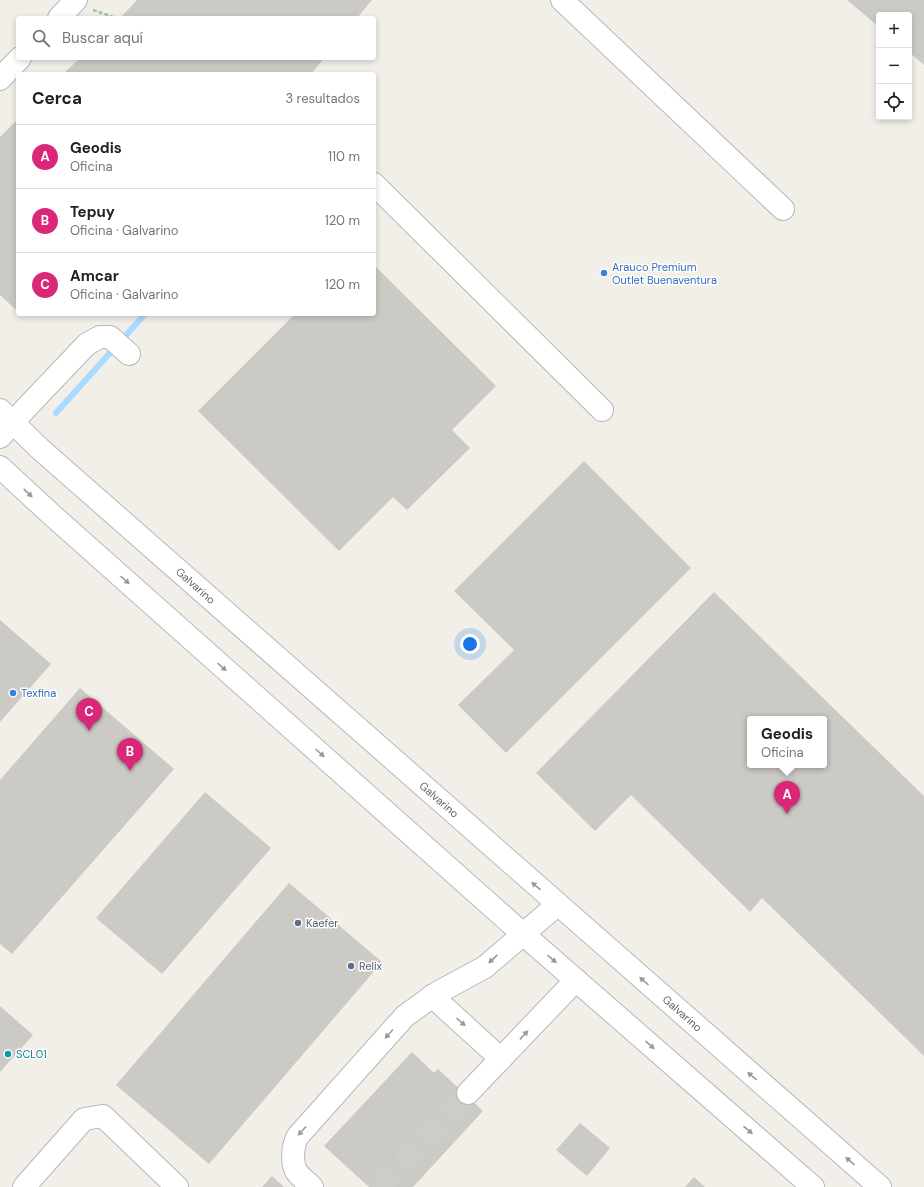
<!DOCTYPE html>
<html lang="es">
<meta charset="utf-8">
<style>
:root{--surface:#fff;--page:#f2f2f2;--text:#202124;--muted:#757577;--line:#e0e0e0;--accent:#db2777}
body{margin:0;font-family:"DM Sans",sans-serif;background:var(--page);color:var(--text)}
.controls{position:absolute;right:12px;top:12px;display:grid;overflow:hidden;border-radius:4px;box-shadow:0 2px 6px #0003}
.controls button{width:36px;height:36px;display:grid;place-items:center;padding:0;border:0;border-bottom:1px solid var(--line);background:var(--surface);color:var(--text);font:20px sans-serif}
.you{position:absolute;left:470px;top:644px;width:14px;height:14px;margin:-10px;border:3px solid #fff;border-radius:50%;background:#1a73e8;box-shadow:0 0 0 6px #1a73e833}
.badge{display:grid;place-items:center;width:26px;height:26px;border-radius:50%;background:var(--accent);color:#fff;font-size:13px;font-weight:700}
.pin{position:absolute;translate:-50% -33px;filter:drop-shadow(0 1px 2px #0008)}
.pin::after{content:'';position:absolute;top:21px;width:14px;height:12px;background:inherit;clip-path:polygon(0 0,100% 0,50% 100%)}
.popup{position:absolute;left:747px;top:716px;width:80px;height:52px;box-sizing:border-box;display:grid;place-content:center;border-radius:4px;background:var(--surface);filter:drop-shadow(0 1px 3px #0005);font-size:13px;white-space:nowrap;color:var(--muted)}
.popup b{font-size:15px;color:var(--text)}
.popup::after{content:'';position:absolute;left:50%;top:100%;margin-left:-8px;border:8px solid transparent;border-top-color:var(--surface)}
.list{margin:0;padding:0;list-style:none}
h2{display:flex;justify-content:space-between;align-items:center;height:52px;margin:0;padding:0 16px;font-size:17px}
h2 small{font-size:13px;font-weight:400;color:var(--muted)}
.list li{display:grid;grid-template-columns:26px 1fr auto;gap:12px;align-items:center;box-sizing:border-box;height:64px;padding:0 16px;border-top:1px solid var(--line)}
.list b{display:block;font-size:15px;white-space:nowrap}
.list p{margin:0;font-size:13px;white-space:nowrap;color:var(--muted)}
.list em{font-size:13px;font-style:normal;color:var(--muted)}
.icon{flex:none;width:22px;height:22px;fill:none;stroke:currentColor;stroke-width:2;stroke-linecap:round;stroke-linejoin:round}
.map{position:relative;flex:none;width:924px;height:1187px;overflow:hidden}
.search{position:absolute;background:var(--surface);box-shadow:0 2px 6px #0003;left:16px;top:16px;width:360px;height:44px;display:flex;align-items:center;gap:10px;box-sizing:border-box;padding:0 14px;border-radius:4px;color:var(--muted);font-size:15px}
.panel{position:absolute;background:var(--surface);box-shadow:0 2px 6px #0003;left:16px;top:72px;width:360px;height:244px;border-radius:4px}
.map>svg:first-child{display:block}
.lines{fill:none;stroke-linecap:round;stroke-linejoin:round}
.stream{stroke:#aadaff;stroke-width:6}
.building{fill:#cccac5;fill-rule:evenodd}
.minor-tunnel{stroke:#ccccc8;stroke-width:22;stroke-dasharray:22 11;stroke-linecap:butt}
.minor-casing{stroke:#b5b8bc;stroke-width:24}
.path{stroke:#9cc7a9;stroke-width:2.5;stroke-dasharray:4 2;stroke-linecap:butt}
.minor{stroke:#fff;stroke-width:22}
.oneway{fill:#979a9d}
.shop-dot{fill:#3f7fe0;stroke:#fff;stroke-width:1.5}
.service-dot{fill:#5c6f8a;stroke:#fff;stroke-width:1.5}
.culture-dot{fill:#0f9aa8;stroke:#fff;stroke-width:1.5}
.labels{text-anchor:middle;stroke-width:3;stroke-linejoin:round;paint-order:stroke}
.shop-label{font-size:11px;fill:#366cbe;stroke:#fff;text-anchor:start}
.street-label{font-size:11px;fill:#5f6368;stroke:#fff}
.service-label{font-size:11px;fill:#4e5e75;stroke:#fff;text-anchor:start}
.culture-label{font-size:11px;fill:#0d838f;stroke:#fff;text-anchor:start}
</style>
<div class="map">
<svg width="924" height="1187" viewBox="0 0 924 1187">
<rect width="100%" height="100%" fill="#f1efe8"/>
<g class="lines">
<path class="stream" d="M 56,413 L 145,314"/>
</g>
<path class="building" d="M 137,0 L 372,0 L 357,18 L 120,18 Z
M 847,0 L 924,0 L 924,65 L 909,52 L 909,15 L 879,15 L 879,27 Z
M 80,58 L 324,58 L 311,74 L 63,74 Z
M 18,119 L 18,306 L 15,309 L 0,295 L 0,137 Z
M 374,265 L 496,386 L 452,430 L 470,448 L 407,510 L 393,497 L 339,551 L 198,411 L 295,314 L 374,314 Z
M 584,461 L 691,568 L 506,753 L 458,705 L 514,650 L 454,591 Z
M 714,592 L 924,796 L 924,1056 L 762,898 L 750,912 L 631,795 L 595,831 L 536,773 ZM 750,719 L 824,719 L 824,765 L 750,765 Z
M 0,620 L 51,664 L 0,722 Z
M 80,688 L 174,769 L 12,954 L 0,944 L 0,780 Z
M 205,792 L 271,848 L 162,974 L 96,918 Z
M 289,883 L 382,962 L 209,1164 L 116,1085 Z
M 0,1006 L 33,1035 L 0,1072 Z
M 412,1052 L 434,1073 L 438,1069 L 483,1111 L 413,1187 L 369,1187 L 324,1146 Z
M 580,1123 L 610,1148 L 587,1176 L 556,1150 Z
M 272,1176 L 284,1187 L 262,1187 Z
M 694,1177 L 705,1187 L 685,1187 Z"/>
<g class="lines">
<path class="minor-tunnel" d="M 379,1187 L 468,1093"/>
<defs>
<g id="minor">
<path d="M 562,0 L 783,209"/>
<path d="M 59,18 L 76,0"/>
<path d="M 0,79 L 20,58"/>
<path d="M 374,184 L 602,410"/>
<path id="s1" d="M 0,410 L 39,448 L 880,1187"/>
<path d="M 0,437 L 28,406 L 87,344 L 100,337 L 110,337 L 129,354"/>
<path d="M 0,467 L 53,516 L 523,934 L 813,1187"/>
<path d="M 432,996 L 501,1059"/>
<path d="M 468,1093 L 576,980"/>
<path d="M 24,1187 L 84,1119 L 103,1116 L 177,1187"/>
<path d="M 312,1187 C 307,1182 300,1177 296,1171 C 291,1161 293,1144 298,1136 L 405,1016 L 437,993 L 485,967 L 557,905"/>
</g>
</defs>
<use href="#minor" class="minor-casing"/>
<path class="path" d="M 93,10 L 116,18"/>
<use href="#minor" class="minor"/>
</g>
<defs><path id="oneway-solid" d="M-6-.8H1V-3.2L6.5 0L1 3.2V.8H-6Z"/></defs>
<g class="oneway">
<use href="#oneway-solid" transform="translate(28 493) rotate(43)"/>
<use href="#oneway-solid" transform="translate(125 580) rotate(42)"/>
<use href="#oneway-solid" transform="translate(222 667) rotate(42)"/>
<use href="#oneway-solid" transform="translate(320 753) rotate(42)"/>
<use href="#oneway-solid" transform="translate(536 886) rotate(-139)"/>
<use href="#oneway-solid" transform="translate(493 959) rotate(137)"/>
<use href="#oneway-solid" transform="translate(552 959) rotate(41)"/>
<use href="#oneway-solid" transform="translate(644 981) rotate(-139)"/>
<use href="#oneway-solid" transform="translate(461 1022) rotate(42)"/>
<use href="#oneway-solid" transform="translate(389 1034) rotate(132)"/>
<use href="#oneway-solid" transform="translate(524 1035) rotate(-47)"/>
<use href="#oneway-solid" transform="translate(650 1045) rotate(41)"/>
<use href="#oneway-solid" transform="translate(752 1076) rotate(-139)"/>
<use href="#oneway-solid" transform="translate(748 1130) rotate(41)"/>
<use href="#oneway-solid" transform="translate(302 1131) rotate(132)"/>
<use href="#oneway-solid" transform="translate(850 1161) rotate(-139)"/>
</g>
<g class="shop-dot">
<circle cx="604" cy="273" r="4"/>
<circle cx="13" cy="693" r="4"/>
</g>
<g class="service-dot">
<circle cx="298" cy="923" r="4"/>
<circle cx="351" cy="966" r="4"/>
</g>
<circle class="culture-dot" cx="8" cy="1054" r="4"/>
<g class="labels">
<g class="shop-label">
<text x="612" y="271">Arauco Premium<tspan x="612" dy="13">Outlet Buenaventura</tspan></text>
<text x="21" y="697">Texfina</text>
</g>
<g class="street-label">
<text dy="4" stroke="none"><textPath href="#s1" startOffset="263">Galvarino</textPath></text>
<text dy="4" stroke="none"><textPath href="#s1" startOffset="587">Galvarino</textPath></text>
<text dy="4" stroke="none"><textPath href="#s1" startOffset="911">Galvarino</textPath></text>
</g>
<g class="service-label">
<text x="306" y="927">Kaefer</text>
<text x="359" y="970">Relix</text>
</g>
<g class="culture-label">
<text x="16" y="1058">SCL01</text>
</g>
</g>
</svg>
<div class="controls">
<button>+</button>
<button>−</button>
<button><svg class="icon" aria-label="locate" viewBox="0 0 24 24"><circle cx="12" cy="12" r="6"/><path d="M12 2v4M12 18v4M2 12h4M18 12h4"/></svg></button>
</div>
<div class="you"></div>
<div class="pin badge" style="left:787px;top:814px">A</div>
<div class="popup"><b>Geodis</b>Oficina</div>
<div class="pin badge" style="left:130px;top:771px">B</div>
<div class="pin badge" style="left:89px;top:731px">C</div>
<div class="search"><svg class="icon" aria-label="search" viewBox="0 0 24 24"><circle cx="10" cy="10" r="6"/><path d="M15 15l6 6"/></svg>Buscar aquí</div>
<section class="panel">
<h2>Cerca<small>3 resultados</small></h2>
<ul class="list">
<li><span class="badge">A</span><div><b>Geodis</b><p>Oficina</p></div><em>110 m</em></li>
<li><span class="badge">B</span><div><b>Tepuy</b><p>Oficina · Galvarino</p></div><em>120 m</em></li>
<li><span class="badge">C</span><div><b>Amcar</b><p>Oficina · Galvarino</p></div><em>120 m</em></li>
</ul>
</section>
</div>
